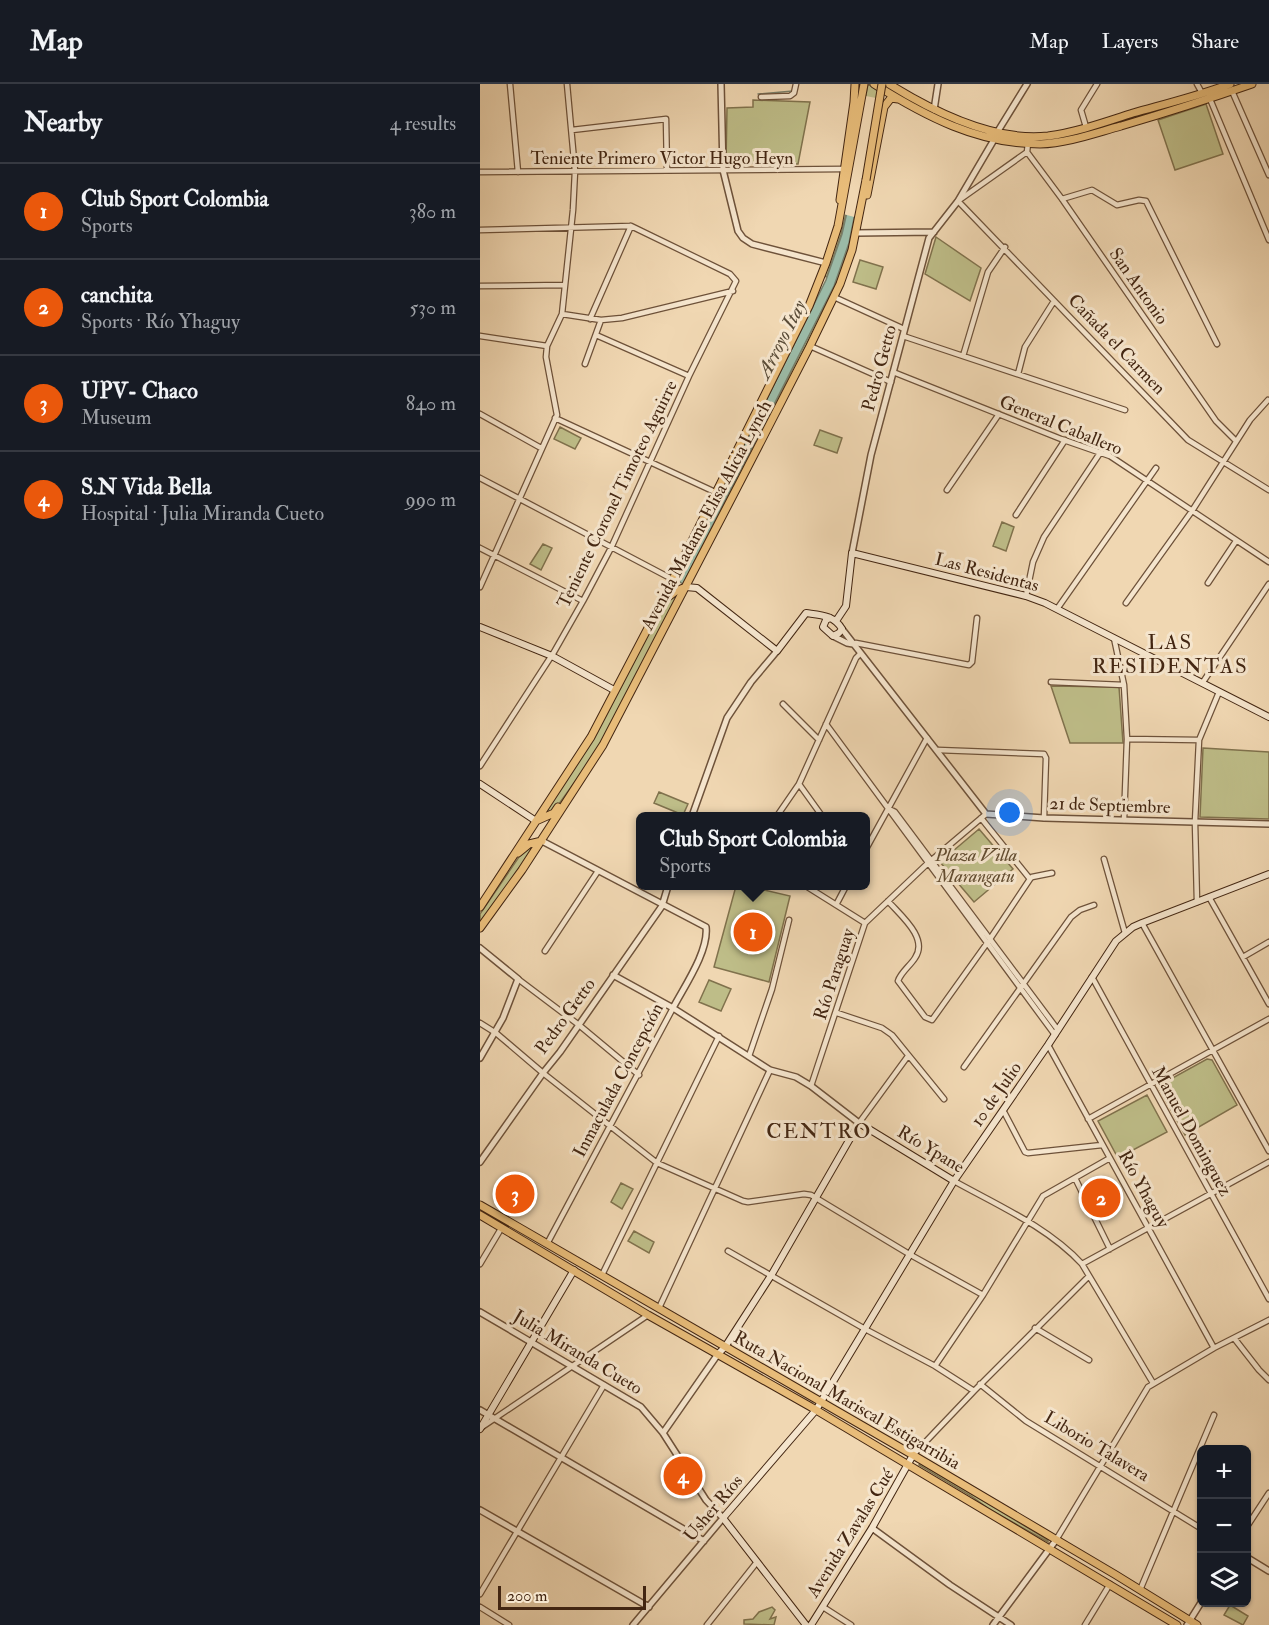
<!DOCTYPE html>
<meta charset="utf-8">
<style>
:root{--surface:#171b24;--page:#20242c;--text:#f1f3f6;--muted:#9ea1a6;--line:#363941;--accent:#ea580c}
body{margin:0;font-family:"IM FELL Double Pica",serif;background:var(--page);color:var(--text)}
.controls{position:absolute;right:18px;bottom:18px;display:grid;overflow:hidden;border-radius:9px;box-shadow:0 2px 4px #0004}
.controls button{width:54px;height:54px;display:grid;place-items:center;padding:0;border:0;border-bottom:2px solid var(--line);background:var(--surface);color:var(--text);font:30px sans-serif}
.scale{position:absolute;left:18px;bottom:15px;width:148px;box-sizing:border-box;padding-left:6px;border:3px solid #432612;border-top:0;font-size:16px;line-height:21px;white-space:nowrap;color:#432612;-webkit-text-stroke:4px #f5e5cd;paint-order:stroke}
.you{position:absolute;left:530px;top:729px;width:21px;height:21px;margin:-15px;border:4px solid #fff;border-radius:50%;background:#1a73e8;box-shadow:0 0 0 9px #1a73e833}
.badge{display:grid;place-items:center;width:39px;height:39px;border-radius:50%;background:var(--accent);color:#fff;font-size:20px;font-weight:700}
.pin{position:absolute;translate:-50% -50%;border:3px solid #fff;box-shadow:0 2px 6px #0006}
.popup{position:absolute;left:156px;top:728px;width:234px;height:78px;box-sizing:border-box;display:grid;place-content:center;border-radius:9px;background:var(--surface);filter:drop-shadow(0 2px 4px #0005);font-size:20px;white-space:nowrap;color:var(--muted)}
.popup b{font-size:22px;color:var(--text)}
.popup::after{content:'';position:absolute;left:50%;top:100%;margin-left:-12px;border:12px solid transparent;border-top-color:var(--surface)}
.list{margin:0;padding:0;list-style:none}
h2{display:flex;justify-content:space-between;align-items:center;height:78px;margin:0;padding:0 24px;font-size:26px}
h2 small{font-size:20px;font-weight:400;color:var(--muted)}
.list li{display:grid;grid-template-columns:39px 1fr auto;gap:18px;align-items:center;box-sizing:border-box;height:96px;padding:0 24px;border-top:2px solid var(--line)}
.list b{display:block;font-size:22px;white-space:nowrap}
.list p{margin:0;font-size:20px;white-space:nowrap;color:var(--muted)}
.list em{font-size:20px;font-style:normal;color:var(--muted)}
.icon{flex:none;width:33px;height:33px;fill:none;stroke:currentColor;stroke-width:2;stroke-linecap:round;stroke-linejoin:round}
.map{position:relative;flex:none;width:789px;height:1541px;overflow:hidden}
header{display:flex;align-items:center;gap:36px;box-sizing:border-box;height:84px;padding:0 30px;background:var(--surface);border-bottom:2px solid var(--line)}
header strong{font-size:28px}
nav{display:flex;gap:33px;margin-inline-start:auto;font-size:21px}
main{display:flex}
aside{flex:1;background:var(--surface)}
.map>svg:first-child{display:block}
.green{fill:#bebd88;stroke:#80724d;stroke-width:1.5}
.water{fill:#9bbaa6;stroke:#787f6b;stroke-width:1.5}
.pier{fill:#f0d7b2}
.lines{fill:none;stroke-linecap:round;stroke-linejoin:round}
.stream{stroke:#787f6b;stroke-width:1.5}
.minor-casing{stroke:#6e523a;stroke-width:7}
.tertiary-casing{stroke:#6e523a;stroke-width:8}
.secondary-casing{stroke:#432612;stroke-width:8}
.trunk-casing{stroke:#432612;stroke-width:9}
.minor{stroke:#f5e5cd;stroke-width:4.5}
.tertiary{stroke:#f5e5cd;stroke-width:5}
.secondary{stroke:#f5e5cd;stroke-width:6}
.trunk{stroke:#e8bc79;stroke-width:7}
.trunk-bridge-casing{stroke:#432612;stroke-width:9;stroke-linecap:butt}
.trunk-bridge{stroke:#e8bc79;stroke-width:7}
.labels{text-anchor:middle;stroke-width:6;stroke-linejoin:round;paint-order:stroke}
.street-label{font-size:18px;fill:#432612;stroke:#f5e5cd}
.park-label{font-size:18px;font-style:italic;fill:#624c30;stroke:#f5e5cd}
.water-label{font-size:20px;font-style:italic;fill:#594b37;stroke:#f5e5cd}
.quarter-label{font-size:21px;letter-spacing:1.5px;fill:#432612;stroke:#f5e5cd}
</style>
<header>
<strong>Map</strong>
<nav><a>Map</a><a>Layers</a><a>Share</a></nav>
</header>
<main>
<aside>
<h2>Nearby<small>4 results</small></h2>
<ul class="list">
<li><span class="badge">1</span><div><b>Club Sport Colombia</b><p>Sports</p></div><em>380 m</em></li>
<li><span class="badge">2</span><div><b>canchita</b><p>Sports · Río Yhaguy</p></div><em>530 m</em></li>
<li><span class="badge">3</span><div><b>UPV- Chaco</b><p>Museum</p></div><em>840 m</em></li>
<li><span class="badge">4</span><div><b>S.N Vida Bella</b><p>Hospital · Julia Miranda Cueto</p></div><em>990 m</em></li>
</ul>
</aside>
<div class="map">
<svg width="789" height="1541" viewBox="0 0 789 1541">
<rect width="100%" height="100%" fill="#f0d7b2"/>
<filter id="stains"><feTurbulence type="fractalNoise" baseFrequency=".00333" numOctaves="4"/><feColorMatrix values="0 0 0 0 .2 0 0 0 0 .09 0 0 0 0 .02 0 0 0 .5 -.17"/></filter>
<radialGradient id="worn" r=".72"><stop offset=".6" stop-color="#630" stop-opacity="0"/><stop offset="1" stop-color="#630" stop-opacity=".3"/></radialGradient>
<path class="green" d="M 388,0 L 398,7 C 387,71 380,137 357,198 L 355,197 L 371,154 L 389,60 L 372,105 L 361,151 L 347,193 L 344,192 L 362,136 Z
M 273,16 L 330,18 L 318,80 L 246,79 L 247,24 L 273,23 Z
M 726,20 L 743,70 L 695,86 L 678,36 Z
M 456,153 L 501,184 L 490,217 L 445,190 Z
M 380,176 L 403,183 L 396,205 L 373,198 Z
M 354,201 L 356,202 L 282,352 L 279,351 Z
M 80,343 L 101,354 L 95,365 L 74,355 Z
M 340,346 L 362,354 L 357,369 L 334,361 Z
M 522,438 L 534,443 L 526,467 L 513,462 Z
M 63,460 L 72,464 L 61,486 L 50,480 Z
M 200,507 L 115,670 L 76,724 L 63,732 L 184,519 Z
M 571,602 L 639,603 L 643,659 L 590,659 Z
M 723,664 L 789,668 L 789,735 L 720,733 Z
M 179,708 L 208,720 L 203,731 L 174,719 Z
M 499,745 L 533,785 L 494,818 L 460,778 Z
M 57,759 L 7,831 L 0,838 L 0,830 L 41,770 L 45,766 Z
M 256,802 L 267,802 L 310,812 L 289,898 L 234,883 Z
M 229,896 L 251,905 L 241,927 L 219,918 Z
M 727,975 L 732,976 L 757,1021 L 705,1051 L 678,1002 Z
M 667,1011 L 687,1048 L 638,1074 L 618,1037 Z
M 624,1096 L 637,1121 L 617,1132 L 606,1106 Z
M 141,1099 L 153,1105 L 142,1125 L 131,1118 Z
M 154,1147 L 174,1158 L 169,1169 L 148,1157 Z
M 440,1379 L 568,1456 L 568,1458 L 509,1425 L 491,1412 L 439,1381 Z
M 750,1521 L 768,1532 L 763,1541 L 744,1531 Z
M 292,1523 L 295,1526 L 290,1535 L 296,1533 L 294,1541 L 264,1540 L 264,1536 L 273,1535 L 279,1528 Z"/>
<path class="water" d="M 386,75 L 369,159 L 354,202 L 203,500 L 197,496 L 346,196 L 362,150 L 372,106 Z"/>
<path class="pier" d="M 386,12 L 396,14 L 378,134 L 363,130 L 383,15 Z"/>
<g class="lines">
<path class="stream" d="M 278,10 L 313,7"/>
<defs>
<path id="minor" d="M 30,0 L 38,88
M 717,0 L 722,9
M 752,7 L 789,91
M 281,13 L 310,12 L 314,9 L 316,0
M 730,15 L 789,156
M 606,43 L 601,26 L 617,0
M 92,46 L 186,35 L 187,86
M 548,59 L 547,68 L 582,115 L 736,337 L 756,357
M 547,68 L 478,117 L 708,356 L 789,406
M 0,88 C 121,88 242,87 363,85
M 582,115 L 612,106 L 637,121 L 659,116 L 666,117 L 737,260
M 0,146 L 151,142 L 250,190 L 256,197 L 209,292 L 131,464 L 103,517 L 74,568 L 0,682
M 0,202 L 85,201
M 354,213 L 424,245
M 82,230 L 121,236 L 142,234 L 253,207
M 110,235 L 151,142
M 116,251 L 209,292
M 0,252 L 67,262
M 423,252 L 645,326
M 330,262 L 411,298
M 483,272 L 508,188 L 525,163
M 105,280 L 121,236
M 413,288 L 581,355 L 630,372 L 789,478
M 538,290 L 545,263 L 574,217
M 0,330 L 61,364
M 75,334 L 235,408
M 0,394 L 192,495
M 467,406 L 519,330
M 536,431 L 585,356
M 0,464 L 103,517
M 728,499 L 756,457
M 0,503 L 77,331 L 66,273 L 67,262 L 82,230 L 93,126 L 95,87 L 87,0
M 546,512 L 553,478 L 564,453 L 620,369
M 646,519 L 712,427 L 770,336 L 788,316
M 577,525 L 676,384
M 634,554 L 644,601 L 647,655 L 644,736
M 373,560 L 376,559 L 489,581 L 492,578 L 497,534
M 571,598 L 644,601
M 723,598 L 789,500
M 303,620 L 339,656
M 346,640 L 575,951
M 647,655 L 719,656
M 458,666 L 564,670 L 566,674 L 564,734
M 319,700 L 342,732
M 409,725 L 415,728 L 578,946
M 297,732 L 319,700 L 376,574 L 380,570
M 501,734 L 550,795
M 386,765 L 447,654
M 624,775 L 645,849
M 550,795 L 552,793 L 572,789
M 326,802 L 385,839
M 729,813 L 789,920
M 408,817 C 420,831 449,854 435,874 C 430,882 421,888 418,897 L 445,933 L 452,936 L 510,855 L 550,795
M 717,818 L 715,738 L 719,656 L 739,608
M 356,821 L 366,802
M 662,839 L 789,1067
M 65,867 L 118,787
M 763,873 L 789,858
M 612,893 L 789,1215
M 38,895 L 99,941 L 159,991
M 357,929 L 402,944 L 412,951 L 464,1015
M 0,939 L 16,949 L 63,989 L 177,1079 L 263,1117 L 268,1118 L 324,1110 L 331,1111 L 429,1170 L 503,1211
M 568,961 L 734,1264
M 269,972 L 292,905 L 309,836
M 484,983 L 591,833 L 600,826 L 614,821
M 331,1002 L 385,839 L 447,780 L 506,730
M 523,1026 L 545,1068 L 548,1069 L 622,1061
M 608,1035 L 789,935
M 379,1039 L 428,972
M 595,1094 L 630,1165
M 474,1097 C 517,1121 568,1143 602,1180 L 673,1299
M 67,1160 L 193,924
M 248,1167 L 385,1245 L 455,1282 L 494,1307
M 0,1180 L 22,1143
M 602,1180 L 789,1078
M 122,1191 L 239,952
M 179,1224 L 290,986
M 555,1244 L 609,1276
M 754,1254 L 779,1286 L 789,1296
M 455,1282 L 503,1211 L 563,1112 L 630,1074
M 500,1300 L 546,1337 L 722,1445
M 2,1343 L 168,1231
M 433,1371 L 494,1307 L 609,1192
M 766,1444 L 789,1409
M 576,1456 L 668,1303 L 734,1264 L 789,1236
M 660,1506 L 734,1331
M 0,1510 L 124,1301
M 0,1523 L 29,1541
M 343,1523 L 371,1541
M 227,1541 L 277,1478
M 605,1541 L 630,1500"/>
<path id="tertiary" d="M 241,0 L 243,86 L 258,147 L 263,154 L 272,160 L 346,179
M 454,26 L 458,0
M 518,47 L 547,0
M 376,149 L 454,148
M 372,469 L 391,371 L 449,154 L 478,117 L 515,54
M 362,545 L 506,730 L 564,734 L 789,740
M 353,552 L 367,559 L 373,560
M 212,732 L 247,634 L 271,598 L 297,567
M 62,757 L 226,843 C 229,867 204,903 193,924
M 0,864 L 38,895 L 23,934 L 0,974
M 133,891 L 193,924 L 290,986 L 316,993 L 331,1002 L 379,1039
M 0,1078 L 63,989 L 80,968 L 182,822 L 188,802
M 0,1228 L 161,1323 L 183,1349 L 226,1416 L 243,1434 L 153,1541
M 0,1326 L 224,1457
M 183,1349 L 238,1270
M 0,1426 L 169,1523
M 392,1444 L 470,1501 L 531,1541
M 766,1473 L 789,1487
M 513,1541 L 576,1456
M 707,1541 L 722,1517"/>
<path id="secondary" d="M 206,503 L 217,504 L 297,567 L 326,529 C 340,531 354,531 362,545 L 359,549 L 353,552 L 343,543 L 346,536 L 350,534
M 356,537 L 366,522 L 372,469 L 546,512 L 565,519 L 789,633
M 0,543 L 72,572 L 134,606
M 0,700 L 56,737
M 238,1270 L 245,1263 L 292,1190 L 379,1039 L 474,1097
M 0,1345 L 94,1186
M 326,1541 L 243,1434 L 336,1326 L 474,1097 L 568,961 L 636,857 L 653,843 L 662,839 L 789,790
M 331,1541 L 392,1444 L 433,1371"/>
<path id="trunk" d="M 394,0 C 445,32 498,60 560,60 C 588,59 615,49 641,42 C 685,29 729,15 772,0
M 409,0 C 454,28 514,58 568,52 C 597,48 625,38 653,29 C 685,20 718,12 750,0
M 387,111 L 404,23 L 411,14 L 418,15
M 360,116 L 374,18 L 375,0
M 183,517 L 196,507 L 206,503
M 56,737 L 74,729 L 78,723
M 38,769 L 49,760 L 62,757
M 0,823 L 111,653 L 180,521 L 329,222 L 346,179 L 358,142 L 384,0
M 0,844 L 42,786 L 123,661 L 260,398 L 330,262 L 360,200 L 372,166 L 386,96
M 0,1121 L 433,1371 L 636,1491 L 717,1541
M 0,1131 L 168,1231 L 331,1323 L 697,1541"/>
</defs>
<use href="#minor" class="minor-casing"/>
<use href="#tertiary" class="tertiary-casing"/>
<use href="#secondary" class="secondary-casing"/>
<use href="#trunk" class="trunk-casing"/>
<use href="#minor" class="minor"/>
<use href="#tertiary" class="tertiary"/>
<use href="#secondary" class="secondary"/>
<use href="#trunk" class="trunk"/>
<defs>
<path id="trunk-bridge" d="M 386,96 L 402,0"/>
</defs>
<use href="#trunk-bridge" class="trunk-bridge-casing"/>
<use href="#trunk-bridge" class="trunk-bridge"/>
</g>
<g class="labels">
<g class="street-label">
<text x="182" y="80">Teniente Primero Victor Hugo Heyn</text>
<text transform="translate(659 202) rotate(55)" y="6">San Antonio</text>
<text transform="translate(637 260) rotate(46)" y="6">Cañada el Carmen</text>
<text transform="translate(399 284) rotate(-75)" y="6">Pedro Getto</text>
<text transform="translate(581 341) rotate(22)" y="6">General Caballero</text>
<text transform="translate(137 410) rotate(-64)" y="6">Teniente Coronel Timoteo Aguirre</text>
<text transform="translate(226 431) rotate(-62)" y="6">Avenida Madame Elisa Alicia Lynch</text>
<text transform="translate(507 488) rotate(15)" y="6">Las Residentas</text>
<text transform="translate(630 721) rotate(2)" y="6">21 de Septiembre</text>
<text transform="translate(354 890) rotate(-72)" y="6">Río Paraguay</text>
<text transform="translate(85 932) rotate(-54)" y="6">Pedro Getto</text>
<text transform="translate(138 996) rotate(-62)" y="6">Inmaculada Concepción</text>
<text transform="translate(516 1010) rotate(-55)" y="6">10 de Julio</text>
<text transform="translate(712 1047) rotate(61)" y="6">Manuel Dominguez</text>
<text transform="translate(451 1065) rotate(31)" y="6">Río Ypane</text>
<text transform="translate(664 1105) rotate(61)" y="6">Río Yhaguy</text>
<text transform="translate(98 1268) rotate(31)" y="6">Julia Miranda Cueto</text>
<text transform="translate(367 1316) rotate(30)" y="6">Ruta Nacional Mariscal Estigarribia</text>
<text transform="translate(617 1362) rotate(31)" y="6">Liborio Talavera</text>
<text transform="translate(233 1424) rotate(-50)" y="6">Usher Ríos</text>
<text transform="translate(370 1449) rotate(-58)" y="6">Avenida Zavalas Cué</text>
</g>
<g class="park-label">
<text x="496" y="777">Plaza Villa<tspan x="496" dy="21">Marangatu</tspan></text>
</g>
<g class="water-label">
<text transform="translate(301 255) rotate(-63)" y="7">Arroyo Itay</text>
</g>
<g class="quarter-label">
<text x="690" y="565">LAS<tspan x="690" dy="24">RESIDENTAS</tspan></text>
<text x="339" y="1054">CENTRO</text>
</g>
</g>
<rect width="100%" height="100%" filter="url(#stains)"/>
<rect width="100%" height="100%" fill="url(#worn)"/>
</svg>
<div class="controls">
<button>+</button>
<button>−</button>
<button><svg class="icon" aria-label="layers" viewBox="0 0 24 24"><path d="M12 4l9 5-9 5-9-5zM3 14l9 5 9-5"/></svg></button>
</div>
<div class="scale">200 m</div>
<div class="you"></div>
<div class="pin badge" style="left:273px;top:848px">1</div>
<div class="popup"><b>Club Sport Colombia</b>Sports</div>
<div class="pin badge" style="left:621px;top:1114px">2</div>
<div class="pin badge" style="left:35px;top:1110px">3</div>
<div class="pin badge" style="left:203px;top:1392px">4</div>
</div>
</main>
